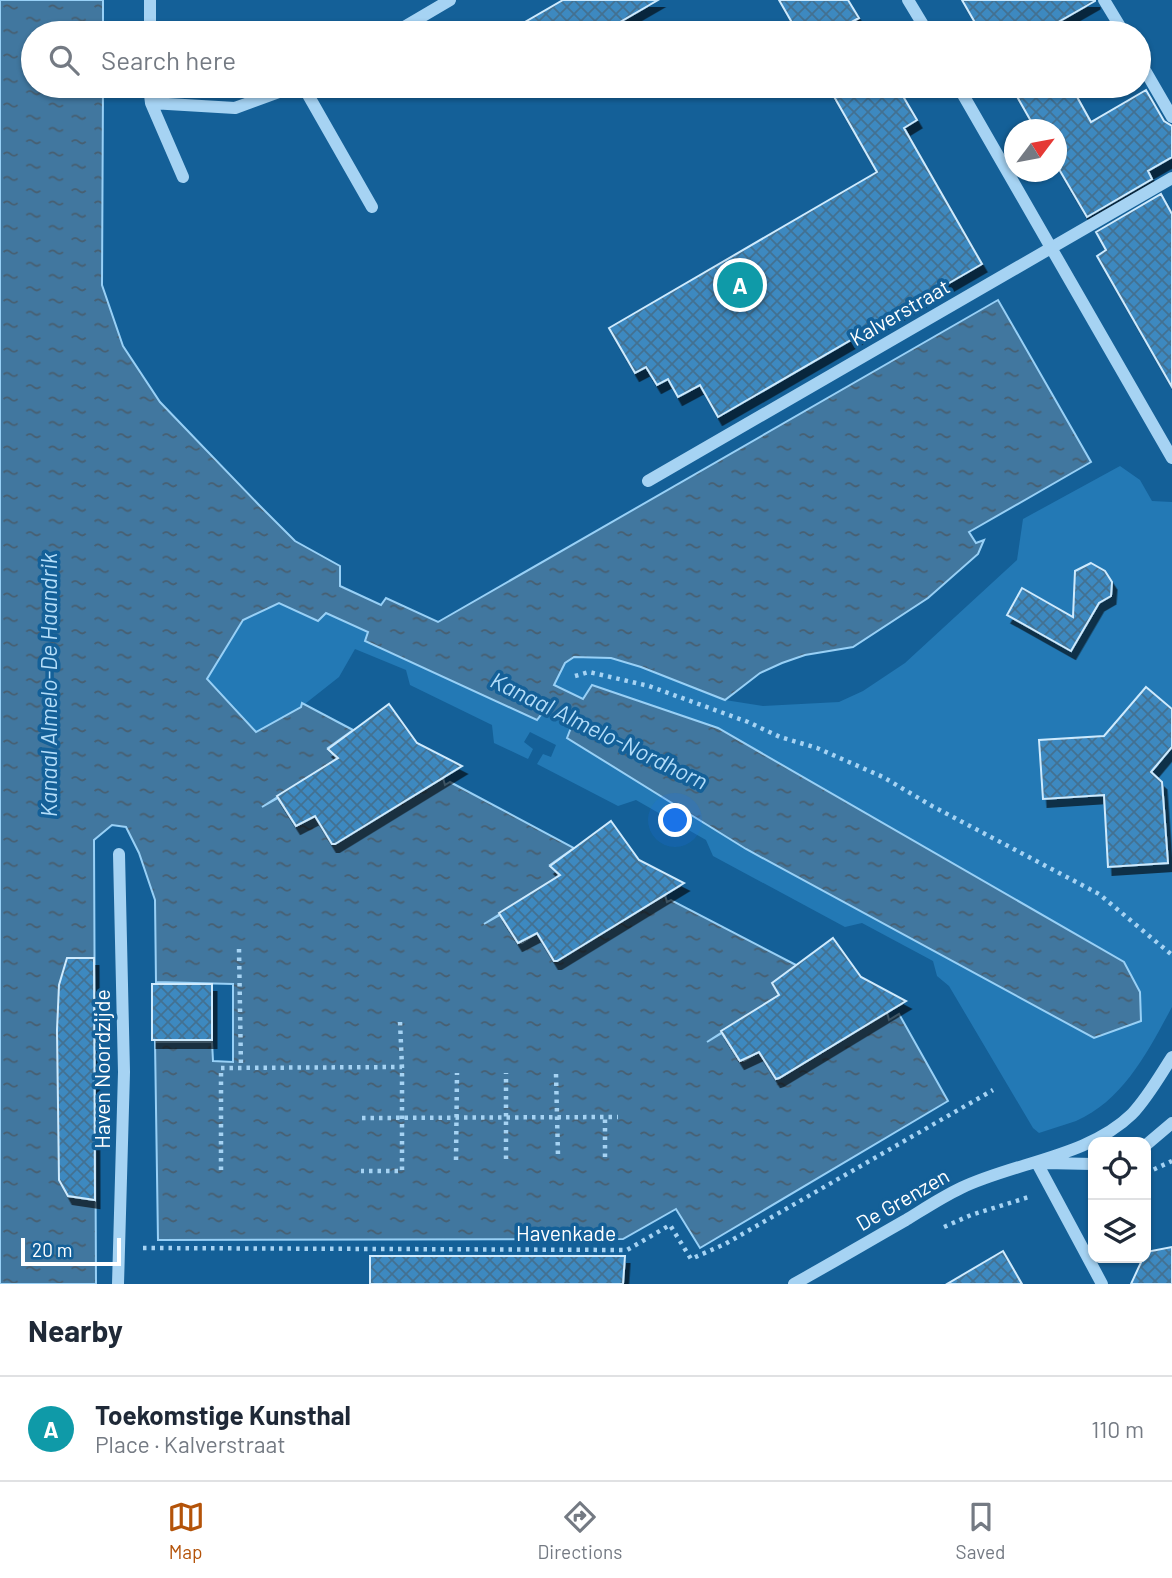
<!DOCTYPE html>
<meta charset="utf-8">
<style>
:root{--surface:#fff;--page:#f2f2f3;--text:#1f2937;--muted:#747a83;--line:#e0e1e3;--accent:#b45309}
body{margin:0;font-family:Barlow,sans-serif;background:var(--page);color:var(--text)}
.controls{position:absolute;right:21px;bottom:21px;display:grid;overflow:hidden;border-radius:14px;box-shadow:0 2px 5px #0004}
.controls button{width:63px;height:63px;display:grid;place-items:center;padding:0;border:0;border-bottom:2px solid var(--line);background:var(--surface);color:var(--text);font:35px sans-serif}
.compass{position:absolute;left:1004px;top:119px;width:63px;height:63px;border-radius:50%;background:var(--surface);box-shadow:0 2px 5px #0004;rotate:58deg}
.scale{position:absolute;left:21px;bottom:18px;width:100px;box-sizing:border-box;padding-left:7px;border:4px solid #fff;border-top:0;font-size:19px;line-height:24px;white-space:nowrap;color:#fff;-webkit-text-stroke:5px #146098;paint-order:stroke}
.you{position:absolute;left:676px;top:821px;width:24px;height:24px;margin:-18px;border:5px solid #fff;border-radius:50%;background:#1a73e8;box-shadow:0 0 0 10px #1a73e833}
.badge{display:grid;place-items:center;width:46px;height:46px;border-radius:50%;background:var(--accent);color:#fff;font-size:23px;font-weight:700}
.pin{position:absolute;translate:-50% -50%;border:4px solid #fff;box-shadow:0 2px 7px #0006}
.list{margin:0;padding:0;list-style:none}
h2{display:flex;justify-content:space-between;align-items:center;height:91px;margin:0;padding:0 28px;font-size:30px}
h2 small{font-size:23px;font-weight:400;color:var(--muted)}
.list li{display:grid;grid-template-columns:46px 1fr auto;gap:21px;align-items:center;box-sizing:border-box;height:105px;padding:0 28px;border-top:2px solid var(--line)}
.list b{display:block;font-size:26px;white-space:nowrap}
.list p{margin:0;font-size:23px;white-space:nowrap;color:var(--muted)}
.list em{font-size:23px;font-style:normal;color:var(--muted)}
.icon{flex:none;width:38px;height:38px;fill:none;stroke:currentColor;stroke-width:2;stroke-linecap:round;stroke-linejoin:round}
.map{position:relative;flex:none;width:1172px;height:1284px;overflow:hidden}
.search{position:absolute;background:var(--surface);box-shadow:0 2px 5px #0004;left:21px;right:21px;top:21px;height:77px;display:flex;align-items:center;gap:18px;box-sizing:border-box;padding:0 24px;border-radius:38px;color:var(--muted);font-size:26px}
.sheet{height:196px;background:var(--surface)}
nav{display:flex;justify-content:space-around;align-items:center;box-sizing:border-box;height:98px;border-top:2px solid var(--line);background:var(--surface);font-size:19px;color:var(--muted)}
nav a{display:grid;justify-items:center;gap:4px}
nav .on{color:var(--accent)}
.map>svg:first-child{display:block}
.green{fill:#2379b5}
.water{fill:url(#water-ripples);stroke:#98d0f6;stroke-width:2}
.building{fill:url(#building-cross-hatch);stroke:#ceeafd;stroke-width:2;filter:url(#shadow)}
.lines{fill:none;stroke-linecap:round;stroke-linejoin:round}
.path{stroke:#a6d3f3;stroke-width:4.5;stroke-dasharray:3.5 5;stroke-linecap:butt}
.minor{stroke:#a6d3f3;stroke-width:12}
.labels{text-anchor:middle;stroke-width:7;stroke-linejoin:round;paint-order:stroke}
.street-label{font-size:21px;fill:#fff;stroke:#146098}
.water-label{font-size:23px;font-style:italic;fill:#b3ddf9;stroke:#146098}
</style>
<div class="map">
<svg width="1172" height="1284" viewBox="0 0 1172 1284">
<defs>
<pattern id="water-ripples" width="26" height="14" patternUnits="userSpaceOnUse" patternTransform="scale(1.75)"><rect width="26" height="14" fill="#41779f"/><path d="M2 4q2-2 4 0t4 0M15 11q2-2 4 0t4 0" fill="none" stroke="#475f71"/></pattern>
<pattern id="building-cross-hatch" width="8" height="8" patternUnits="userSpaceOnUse" patternTransform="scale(1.75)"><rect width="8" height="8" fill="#3d89c0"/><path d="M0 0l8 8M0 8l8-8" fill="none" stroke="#437192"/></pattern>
<filter id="shadow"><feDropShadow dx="4.5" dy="8" stdDeviation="0" flood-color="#0009"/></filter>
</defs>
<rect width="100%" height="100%" fill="#146098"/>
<path class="green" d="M 1120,466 L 1140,480 L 1152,501 L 1172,502 L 1172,1007 C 1148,1051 1124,1100 1076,1121 C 1064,1125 1051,1129 1039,1133 L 1033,1128 L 949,986 L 937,976 L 933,961 L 862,923 L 845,927 L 713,856 L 706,840 L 636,800 L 618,806 L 537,764 L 543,754 L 551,757 L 556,745 L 530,732 L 524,742 L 533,749 L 528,759 L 494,743 L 492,725 L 410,685 L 406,670 L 355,649 L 339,677 L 301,707 L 256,733 L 207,679 L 244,620 L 279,603 L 318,621 L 326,613 L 368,632 L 365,641 L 536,720 L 542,711 L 572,726 L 567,738 L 746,849 L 1094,1038 L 1124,962 L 718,728 L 592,685 L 584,700 L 554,686 L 565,663 L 574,657 L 611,658 L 641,667 L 725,700 L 763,706 L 839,702 L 863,691 L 905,663 L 1017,560 L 1023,519 Z"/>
<path class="water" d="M 0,0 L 103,0 L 103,33 L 33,33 L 33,86 L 103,86 L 102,285 L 123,346 L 160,402 L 259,505 L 295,541 L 340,566 L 340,586 L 381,605 L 386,598 L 438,622 L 998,300 L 1091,462 L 969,532 L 976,543 L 984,540 L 978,554 L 928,598 L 853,647 L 805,655 L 782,663 L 760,673 L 725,700 L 641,667 L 611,658 L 574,657 L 565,663 L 554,685 L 583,699 L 592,685 L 718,728 L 1124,962 L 1140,992 L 1141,1021 L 1094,1038 L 746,849 L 567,738 L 572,725 L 543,712 L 537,720 L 365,641 L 368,632 L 326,613 L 318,621 L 279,603 L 243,620 L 207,679 L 256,732 L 301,707 L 302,703 L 353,730 L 328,748 L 337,759 L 262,807 L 278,798 L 296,826 L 315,816 L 335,843 L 443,778 L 445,785 L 450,782 L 574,848 L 550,865 L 560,876 L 484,924 L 500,915 L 518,943 L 522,943 L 537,933 L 557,960 L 665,895 L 667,902 L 671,900 L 796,965 L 781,994 L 707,1042 L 722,1033 L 739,1060 L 744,1061 L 759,1052 L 780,1078 L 887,1012 L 889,1020 L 899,1014 L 948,1101 L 700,1248 L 676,1209 L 623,1239 L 158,1240 L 155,1042 L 212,1042 L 213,1061 L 233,1062 L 233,984 L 156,982 L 155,900 L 139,853 L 126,827 L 112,825 L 94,840 L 96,1284 L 0,1284 Z"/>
<path class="building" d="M 563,0 L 658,0 L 601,33 L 506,33 Z
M 779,0 L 848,0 L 859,18 L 846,25 L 850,33 L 798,33 Z
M 962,0 L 1095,0 L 1095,1 L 1039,33 L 981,33 Z
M 828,86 L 897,86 L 917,120 L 904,128 L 982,264 L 718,417 L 700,385 L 678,397 L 668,379 L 657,385 L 646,367 L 635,373 L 609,328 L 877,172 Z
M 1011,86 L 1071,86 L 1091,122 L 1146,90 L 1164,121 L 1172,126 L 1172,157 L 1148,171 L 1152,179 L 1087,217 L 1056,164 L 1056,130 L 1036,130 Z
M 1161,194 L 1172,214 L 1172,387 L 1097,256 L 1106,250 L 1096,232 Z
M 1091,563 L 1105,571 L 1112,582 L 1111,596 L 1099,603 L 1071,651 L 1007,615 L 1022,588 L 1073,617 L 1075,571 Z
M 1146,687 L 1172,709 L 1172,747 L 1151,772 L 1162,782 L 1168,863 L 1108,867 L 1104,795 L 1043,799 L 1039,740 L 1104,736 Z
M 389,704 L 417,743 L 462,766 L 335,844 L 332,844 L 315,816 L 296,826 L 277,796 L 338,758 L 328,749 Z
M 611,821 L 639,860 L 684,883 L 557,961 L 554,961 L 537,933 L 518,943 L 499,913 L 560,875 L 550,866 Z
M 833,938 L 861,977 L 906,1001 L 779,1078 L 776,1079 L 759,1052 L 740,1061 L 721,1031 L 779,995 L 772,983 Z
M 67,958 L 94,958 L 95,1200 L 68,1196 L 59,1180 L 57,1030 L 59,985 Z
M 152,984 L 212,984 L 212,1040 L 152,1040 Z
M 1172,1247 L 1172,1284 L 1131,1284 L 1143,1258 L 1146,1258 L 1146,1252 Z
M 1003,1251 L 1022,1284 L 947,1284 Z
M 370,1256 L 625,1256 L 623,1284 L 370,1284 Z"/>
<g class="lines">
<path class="path" d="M 575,676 L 589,672 L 649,686 L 748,722 L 780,737 L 817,748 L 883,777 L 932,806 L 1099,894 L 1172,955
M 239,949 L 241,1068
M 400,1022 L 402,1067
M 556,1074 L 558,1156
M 362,1118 L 618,1117
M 605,1157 L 605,1117
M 506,1159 L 506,1073
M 456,1160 L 457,1073
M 221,1170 L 221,1068 L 402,1067 L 402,1171 L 361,1171
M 1146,1173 L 1172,1161
M 944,1227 L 971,1215 L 1032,1196
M 143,1248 L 627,1250 L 670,1225 L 691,1259 L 725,1244 L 993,1090"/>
<path class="minor" d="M 908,0 L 928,33
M 1104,0 L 1124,33
M 150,33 L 150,0
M 394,33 L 450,0
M 1139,60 L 1172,117
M 149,86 L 151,103 L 183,177
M 303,86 L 372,207
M 958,86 L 1172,458
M 151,103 L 235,108 L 295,86
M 648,481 L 1172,178
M 1146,1145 L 1172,1123
M 1037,1163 L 1102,1284
M 1045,1163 L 1093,1164
M 118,1284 L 124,1072 L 119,854
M 794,1284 C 832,1263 869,1241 906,1220 C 924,1209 942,1197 961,1188 C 1015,1162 1088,1157 1132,1114 C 1148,1097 1159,1077 1172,1057"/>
</g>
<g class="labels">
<g class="street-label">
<text transform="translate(900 313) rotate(-30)" y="7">Kalverstraat</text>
<text transform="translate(103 1069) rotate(-90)" y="7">Haven Noordzijde</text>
<text transform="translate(903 1200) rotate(-30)" y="7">De Grenzen</text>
<text x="566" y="1241">Havenkade</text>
</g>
<g class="water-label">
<text transform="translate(49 685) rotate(-90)" y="8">Kanaal Almelo-De Haandrik</text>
<text transform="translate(599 731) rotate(26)" y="8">Kanaal Almelo-Nordhorn</text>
</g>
</g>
</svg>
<div class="controls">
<button><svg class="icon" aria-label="locate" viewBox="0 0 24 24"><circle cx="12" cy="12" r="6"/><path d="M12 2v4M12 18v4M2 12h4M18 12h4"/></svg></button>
<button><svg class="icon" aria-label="layers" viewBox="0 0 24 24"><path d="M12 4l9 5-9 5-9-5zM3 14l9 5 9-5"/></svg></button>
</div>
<svg class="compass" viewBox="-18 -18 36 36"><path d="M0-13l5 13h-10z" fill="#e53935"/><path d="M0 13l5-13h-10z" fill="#747a83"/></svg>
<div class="scale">20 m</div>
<div class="you"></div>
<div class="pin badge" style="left:740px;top:285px;background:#0f9aa8">A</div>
<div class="search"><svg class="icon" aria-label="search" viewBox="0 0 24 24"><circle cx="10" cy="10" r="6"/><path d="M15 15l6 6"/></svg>Search here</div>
</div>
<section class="sheet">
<h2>Nearby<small></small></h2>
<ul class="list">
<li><span class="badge" style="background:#0f9aa8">A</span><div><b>Toekomstige Kunsthal</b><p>Place · Kalverstraat</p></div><em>110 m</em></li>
</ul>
</section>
<nav>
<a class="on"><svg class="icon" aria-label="map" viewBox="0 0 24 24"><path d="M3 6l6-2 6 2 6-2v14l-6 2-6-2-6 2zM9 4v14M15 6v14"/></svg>Map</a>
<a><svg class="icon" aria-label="directions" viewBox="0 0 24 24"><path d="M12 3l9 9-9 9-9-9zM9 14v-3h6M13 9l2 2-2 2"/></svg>Directions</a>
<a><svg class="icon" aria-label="saved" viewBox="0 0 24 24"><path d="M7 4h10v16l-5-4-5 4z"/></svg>Saved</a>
</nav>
